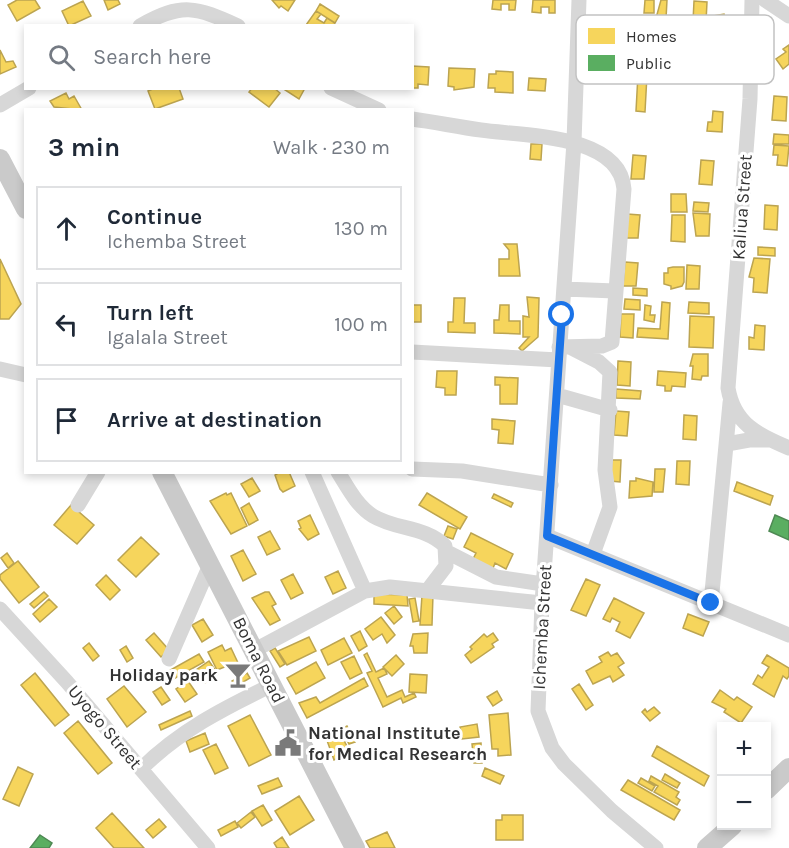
<!DOCTYPE html>
<meta charset="utf-8">
<style>
:root{--surface:#fff;--page:#f2f2f3;--text:#1f2937;--muted:#747a83;--line:#e0e1e3}
body{margin:0;font-family:Karla,sans-serif;background:var(--page);color:var(--text)}
.controls{position:absolute;right:18px;bottom:18px;display:grid;overflow:hidden;border-radius:0px;box-shadow:0 3px 9px #0003}
.controls button{width:54px;height:54px;display:grid;place-items:center;padding:0;border:0;border-bottom:2px solid var(--line);background:var(--surface);color:var(--text);font:30px sans-serif}
.stop{position:absolute;width:18px;height:18px;margin:-14px;border:4px solid #1a73e8;border-radius:50%;background:#fff}
.stop.end{background:#1a73e8;border-color:#fff;box-shadow:0 2px 6px #0008}
.list{margin:0;padding:0;list-style:none}
h2{display:flex;justify-content:space-between;align-items:center;height:78px;margin:0;padding:0 24px;font-size:26px}
h2 small{font-size:20px;font-weight:400;color:var(--muted)}
.list li{display:grid;grid-template-columns:39px 1fr auto;gap:18px;align-items:center;box-sizing:border-box;height:84px;margin:0 12px 12px;padding:0 12px;border:2px solid var(--line);border-radius:0px}
.list b{display:block;font-size:22px;white-space:nowrap}
.list p{margin:0;font-size:20px;white-space:nowrap;color:var(--muted)}
.list em{font-size:20px;font-style:normal;color:var(--muted)}
.icon{flex:none;width:33px;height:33px;fill:none;stroke:currentColor;stroke-width:2;stroke-linecap:round;stroke-linejoin:round}
.map{position:relative;flex:none;width:789px;height:848px;overflow:hidden}
.search{position:absolute;background:var(--surface);box-shadow:0 3px 9px #0003;left:24px;top:24px;width:390px;height:66px;display:flex;align-items:center;gap:15px;box-sizing:border-box;padding:0 21px;border-radius:0px;color:var(--muted);font-size:22px}
.panel{position:absolute;background:var(--surface);box-shadow:0 3px 9px #0003;left:24px;top:108px;width:390px;height:366px;border-radius:0px}
.map>svg:first-child{display:block}
.homes{fill:#f6d55c;stroke:#bca450;stroke-width:1.5}
.public{fill:#5aae61;stroke:#4e8953;stroke-width:1.5}
.lines{fill:none;stroke-linecap:round;stroke-linejoin:round}
.minor{stroke:#d7d7d7;stroke-width:15}
.major{stroke:#cacaca;stroke-width:20}
.route{stroke:#1a73e8;stroke-width:8}
.labels{text-anchor:middle;stroke-width:6;stroke-linejoin:round;paint-order:stroke}
.street-label{font-size:18px;fill:#333;stroke:#fff}
.poi-label{font-size:18px;font-weight:bold;fill:#333;stroke:#fff;text-anchor:end}
.key{fill:#fff;stroke:#c2c2c2;stroke-width:1.5}
.key-label{font-size:16px;fill:#333}
</style>
<div class="map">
<svg width="789" height="848" viewBox="0 0 789 848">
<rect width="100%" height="100%" fill="#fff"/>
<path class="homes" d="M 17,0 L 35,0 L 40,8 L 17,21 L 8,5 Z
M 104,0 L 118,0 L 120,4 L 108,10 Z
M 272,0 L 295,0 L 288,11 L 281,6 L 279,8 Z
M 493,0 L 516,0 L 515,10 L 509,10 L 509,4 L 501,4 L 501,10 L 492,9 Z
M 533,0 L 555,0 L 555,13 L 549,13 L 549,7 L 541,7 L 541,13 L 532,12 Z
M 645,0 L 654,0 L 654,13 L 644,13 Z
M 661,0 L 667,0 L 666,19 L 656,18 Z
M 83,1 L 91,16 L 69,26 L 62,11 Z
M 694,1 L 707,2 L 705,42 L 692,41 Z
M 320,4 L 339,16 L 335,23 L 316,11 Z
M 316,11 L 321,14 L 317,19 L 324,23 L 327,18 L 335,23 L 333,26 L 306,25 Z
M 724,14 L 728,33 L 712,37 L 709,25 L 713,24 L 712,16 Z
M 789,45 L 789,64 L 783,69 L 776,59 L 786,52 L 783,49 Z
M 0,50 L 6,62 L 13,61 L 16,67 L 0,74 Z
M 412,66 L 429,67 L 428,85 L 418,84 L 418,88 L 412,88 Z
M 449,68 L 475,69 L 474,87 L 454,90 L 454,87 L 448,86 Z
M 496,71 L 513,72 L 513,93 L 495,92 L 495,88 L 488,88 L 489,74 L 496,74 Z
M 638,74 L 647,75 L 645,112 L 636,111 Z
M 529,78 L 546,79 L 545,91 L 528,90 Z
M 155,88 L 179,88 L 183,99 L 155,109 L 148,91 Z
M 252,88 L 274,88 L 280,93 L 269,107 L 249,92 Z
M 282,88 L 305,88 L 299,99 Z
M 66,93 L 69,99 L 74,96 L 82,110 L 54,107 L 50,101 Z
M 774,96 L 787,97 L 786,121 L 772,120 Z
M 713,111 L 723,112 L 722,132 L 707,131 L 708,122 L 712,122 Z
M 774,134 L 789,135 L 789,144 L 773,144 Z
M 531,144 L 542,144 L 541,160 L 530,159 Z
M 774,145 L 789,146 L 787,166 L 777,165 L 778,155 L 773,155 Z
M 633,155 L 646,156 L 644,179 L 631,179 Z
M 701,160 L 714,161 L 712,185 L 699,184 Z
M 671,194 L 686,194 L 687,212 L 671,212 Z
M 694,202 L 709,203 L 708,212 L 693,211 Z
M 765,205 L 778,206 L 777,230 L 764,229 Z
M 693,213 L 710,214 L 709,236 L 696,236 Z
M 627,214 L 640,215 L 638,238 L 626,238 Z
M 672,215 L 685,215 L 685,242 L 671,241 Z
M 504,244 L 517,244 L 520,276 L 499,276 L 499,259 L 509,259 L 509,250 Z
M 758,247 L 775,248 L 775,256 L 758,255 Z
M 754,258 L 770,259 L 767,293 L 753,292 L 754,278 L 749,277 Z
M 0,259 L 21,304 L 9,319 L 0,319 Z
M 625,262 L 638,263 L 636,286 L 623,286 Z
M 687,265 L 700,266 L 699,289 L 686,289 Z
M 673,267 L 684,267 L 684,282 L 682,286 L 671,289 L 671,286 L 664,284 L 664,273 L 668,273 L 668,268 Z
M 633,288 L 647,289 L 647,296 L 633,295 Z
M 527,297 L 539,298 L 538,337 L 522,351 L 519,348 L 529,337 L 523,337 L 523,316 L 529,317 Z
M 454,298 L 465,298 L 464,323 L 475,323 L 475,333 L 448,332 L 448,322 L 453,322 Z
M 625,299 L 640,300 L 640,310 L 624,309 Z
M 662,302 L 670,303 L 668,339 L 637,337 L 638,328 L 660,329 Z
M 689,302 L 709,303 L 709,314 L 688,313 Z
M 412,305 L 421,305 L 421,322 L 412,322 Z
M 500,305 L 509,305 L 509,321 L 520,321 L 520,334 L 494,333 L 494,320 L 499,320 Z
M 645,305 L 651,306 L 650,315 L 655,315 L 654,322 L 644,320 Z
M 621,314 L 634,314 L 633,338 L 620,337 Z
M 690,316 L 714,317 L 713,348 L 689,347 Z
M 755,325 L 765,326 L 764,350 L 749,349 L 749,337 L 754,338 Z
M 693,354 L 708,354 L 708,376 L 702,376 L 701,380 L 692,379 L 693,366 L 690,366 Z
M 618,361 L 631,362 L 630,386 L 617,385 Z
M 437,371 L 457,371 L 456,395 L 445,395 L 445,388 L 436,387 Z
M 658,371 L 686,373 L 685,387 L 672,386 L 671,391 L 665,391 L 665,386 L 657,385 Z
M 495,377 L 518,378 L 517,404 L 500,404 L 500,385 L 495,385 Z
M 616,389 L 641,391 L 640,399 L 616,398 Z
M 616,411 L 629,412 L 627,436 L 614,435 Z
M 684,415 L 697,416 L 696,440 L 683,439 Z
M 492,419 L 515,421 L 513,444 L 498,443 L 499,430 L 492,429 Z
M 612,460 L 621,460 L 620,482 L 610,481 Z
M 677,461 L 690,461 L 689,485 L 676,484 Z
M 655,469 L 665,469 L 663,492 L 654,492 Z
M 280,472 L 289,472 L 295,486 L 283,492 L 280,489 L 275,475 Z
M 252,478 L 260,491 L 249,497 L 241,484 Z
M 636,478 L 653,482 L 652,496 L 629,498 L 630,481 L 636,481 Z
M 737,482 L 773,496 L 770,505 L 734,491 Z
M 226,493 L 227,495 L 231,493 L 247,526 L 231,534 L 210,501 Z
M 427,493 L 467,517 L 460,529 L 419,505 Z
M 494,494 L 513,503 L 511,507 L 492,498 Z
M 249,503 L 258,520 L 249,525 L 241,508 Z
M 71,505 L 94,525 L 77,544 L 54,525 Z
M 310,515 L 319,534 L 308,540 L 299,529 L 301,528 L 298,521 Z
M 448,526 L 457,529 L 453,539 L 444,536 Z
M 270,531 L 280,549 L 267,555 L 258,537 Z
M 471,533 L 513,554 L 506,569 L 495,563 L 492,571 L 472,561 L 476,553 L 464,547 Z
M 141,537 L 159,554 L 136,577 L 118,560 Z
M 243,550 L 256,574 L 243,581 L 231,556 Z
M 7,553 L 14,563 L 8,568 L 1,558 Z
M 18,561 L 39,587 L 19,603 L 0,579 L 0,575 Z
M 338,571 L 346,588 L 333,594 L 325,577 Z
M 293,574 L 303,593 L 291,599 L 281,580 Z
M 106,575 L 120,590 L 110,600 L 96,585 Z
M 586,579 L 600,585 L 586,616 L 571,610 Z
M 44,592 L 48,596 L 34,608 L 30,604 Z
M 265,592 L 269,592 L 276,604 L 272,606 L 280,620 L 270,625 L 252,598 Z
M 374,594 L 407,595 L 408,606 L 374,604 Z
M 422,595 L 433,595 L 432,625 L 420,625 Z
M 415,598 L 419,621 L 413,622 L 409,599 Z
M 614,598 L 644,613 L 630,638 L 616,631 L 620,622 L 612,618 L 610,622 L 603,619 Z
M 49,599 L 57,607 L 40,622 L 33,614 Z
M 394,606 L 402,617 L 394,624 L 385,613 Z
M 688,614 L 709,622 L 703,636 L 683,628 Z
M 381,617 L 395,635 L 387,643 L 382,634 L 373,640 L 365,629 Z
M 203,619 L 213,635 L 202,642 L 192,625 Z
M 360,631 L 367,646 L 359,651 L 351,636 Z
M 154,633 L 169,650 L 161,657 L 146,640 Z
M 428,633 L 427,653 L 414,653 L 413,646 L 410,646 L 413,634 Z
M 493,633 L 498,640 L 492,644 L 494,647 L 471,663 L 465,655 L 472,649 L 470,647 L 484,634 L 487,637 Z
M 309,637 L 316,651 L 287,665 L 278,651 Z
M 344,638 L 352,653 L 328,665 L 321,650 Z
M 89,643 L 99,656 L 93,661 L 83,648 Z
M 222,645 L 225,651 L 231,648 L 239,665 L 229,670 L 227,666 L 217,670 L 208,652 Z
M 126,646 L 133,658 L 127,662 L 120,650 Z
M 275,648 L 285,664 L 280,667 L 270,651 Z
M 608,652 L 611,656 L 617,653 L 624,663 L 618,667 L 624,675 L 613,682 L 610,676 L 593,684 L 586,671 L 602,662 L 599,657 Z
M 367,653 L 376,672 L 384,668 L 387,674 L 378,678 L 387,697 L 402,690 L 405,697 L 414,693 L 416,697 L 403,703 L 401,698 L 383,707 L 367,673 L 372,671 L 364,655 Z
M 199,654 L 204,662 L 170,681 L 165,673 Z
M 396,655 L 404,664 L 392,676 L 383,667 Z
M 767,655 L 789,668 L 789,676 L 787,679 L 783,676 L 774,697 L 753,684 L 758,675 L 762,678 L 769,667 L 762,663 Z
M 354,656 L 362,673 L 350,679 L 341,662 Z
M 209,661 L 218,674 L 205,683 L 196,670 Z
M 316,662 L 325,678 L 296,694 L 287,678 Z
M 35,673 L 69,715 L 55,726 L 21,685 Z
M 247,673 L 250,678 L 235,687 L 232,681 Z
M 410,674 L 427,675 L 426,693 L 409,692 Z
M 364,678 L 368,686 L 307,718 L 299,703 L 316,697 L 320,703 Z
M 188,681 L 197,694 L 185,702 L 176,689 Z
M 579,684 L 593,705 L 586,710 L 572,689 Z
M 124,686 L 146,712 L 127,727 L 107,699 Z
M 161,687 L 170,700 L 162,705 L 153,692 Z
M 720,690 L 734,700 L 737,697 L 752,707 L 741,723 L 724,712 L 726,709 L 712,702 Z
M 497,691 L 502,700 L 493,706 L 487,697 Z
M 654,707 L 660,713 L 650,721 L 642,712 L 645,709 L 647,712 Z
M 190,711 L 192,716 L 161,730 L 159,725 Z
M 508,713 L 511,755 L 498,756 L 498,749 L 492,749 L 489,715 Z
M 250,715 L 271,755 L 249,766 L 228,726 Z
M 78,721 L 112,763 L 98,774 L 64,733 Z
M 477,724 L 479,737 L 462,739 L 460,727 Z
M 347,726 L 355,742 L 349,744 L 341,729 Z
M 338,729 L 350,752 L 334,760 L 325,735 Z
M 205,733 L 209,744 L 190,752 L 186,741 Z
M 481,743 L 482,763 L 474,763 L 472,744 Z
M 216,744 L 228,768 L 215,774 L 203,750 Z
M 657,746 L 709,776 L 704,786 L 652,756 Z
M 18,767 L 33,774 L 19,806 L 3,799 Z
M 485,768 L 504,776 L 500,784 L 482,776 Z
M 665,774 L 680,783 L 677,788 L 662,780 Z
M 651,776 L 679,792 L 676,797 L 680,800 L 677,805 L 654,792 L 658,786 L 649,781 Z
M 278,778 L 282,786 L 262,794 L 258,786 Z
M 641,778 L 655,786 L 652,791 L 638,783 Z
M 628,780 L 680,810 L 674,820 L 621,790 Z
M 299,796 L 314,820 L 290,835 L 275,811 Z
M 263,805 L 272,820 L 262,826 L 252,811 Z
M 251,812 L 255,817 L 241,828 L 237,823 Z
M 112,813 L 144,848 L 114,848 L 96,828 Z
M 502,815 L 523,815 L 523,840 L 496,840 L 496,820 L 502,820 Z
M 159,819 L 166,827 L 153,838 L 146,830 Z
M 235,821 L 238,827 L 221,836 L 218,830 Z
M 387,832 L 395,848 L 370,848 L 366,841 Z
M 282,837 L 289,848 L 277,848 L 274,843 Z"/>
<path class="public" d="M 775,515 L 789,521 L 789,540 L 769,531 Z
M 40,835 L 52,843 L 49,848 L 30,848 Z"/>
<g class="lines">
<path class="minor" d="M 579,0 L 574,142 L 542,603 L 538,711 L 552,748 L 564,764 L 612,811 L 656,848
M 752,0 L 750,99 L 728,388 C 734,424 758,435 789,448
M 765,0 L 789,16
M 140,26 C 182,2 196,7 238,26
M 331,88 L 379,110
M 0,105 L 29,88
M 412,119 C 435,122 458,127 481,130 C 520,136 620,133 624,189 L 612,342 L 602,346 L 559,347
M 564,289 L 615,291
M 570,347 L 599,362 L 610,372 L 605,470 L 610,507 L 593,554
M 412,352 L 558,360
M 0,369 L 26,375
M 557,395 L 610,410
M 727,444 L 749,440 L 769,440
M 412,469 L 462,471 L 551,485
M 312,472 L 365,591
M 338,472 C 348,488 357,506 373,516 C 396,530 425,526 445,546 L 446,566 L 427,591
M 78,505 L 98,472
M 547,536 L 789,635
M 447,552 L 496,577 L 543,584
M 711,603 L 730,403
M 0,609 L 67,682 L 208,848
M 255,650 L 365,591 L 390,587 L 542,603
M 169,659 L 210,565
M 141,769 C 179,731 224,708 272,685"/>
<path class="major" d="M 0,159 L 26,209
M 162,472 L 355,848
M 766,790 L 789,768
M 707,848 L 732,826"/>
</g>
<g class="lines">
<path class="route" d="M 562,315 L 547,536 L 711,603"/>
</g>
<defs>
<symbol id="bar-bare" viewBox="-9 -9 18 18"><path d="M-6-5H6L.8 .8V4.5H3.5V6h-7V4.5H-.8V.8Z" fill="#7a7a7a" stroke="#fff" stroke-width="2.5" paint-order="stroke"/></symbol>
<symbol id="civic-bare" viewBox="-9 -9 18 18"><path d="M-.6-6.5H3V-4.5H.6V-3L4-1V1h2V6H-6V1h2V-1L-.6-3ZM-1.2 2.5V6h2.4V2.5Z" fill="#7a7a7a" stroke="#fff" stroke-width="2.5" paint-order="stroke"/></symbol>
</defs>
<g fill-rule="evenodd">
<use href="#bar-bare" x="219" y="656" width="38" height="38"/>
<use href="#civic-bare" x="269" y="724" width="38" height="38"/>
</g>
<g class="labels">
<g class="street-label">
<text transform="translate(742 207) rotate(-86)" y="6">Kaliua Street</text>
<text transform="translate(542 627) rotate(-87)" y="6">Ichemba Street</text>
<text transform="translate(259 660) rotate(63)" y="6">Boma Road</text>
<text transform="translate(105 727) rotate(50)" y="6">Uyogo Street</text>
</g>
<g class="poi-label">
<text x="218" y="681">Holiday park</text>
<text x="308" y="739" text-anchor="start">National Institute<tspan x="308" dy="21">for Medical Research</tspan></text>
</g>
</g>
<rect x="576" y="15" width="198" height="69" rx="9" class="key"/>
<rect x="588" y="28" width="27" height="16" fill="#f6d55c"/>
<rect x="588" y="55" width="27" height="16" fill="#5aae61"/>
<g class="key-label">
<text x="626" y="42">Homes</text>
<text x="626" y="69">Public</text>
</g>
</svg>
<div class="controls">
<button>+</button>
<button>−</button>
</div>
<div class="stop" style="left:562px;top:315px"></div>
<div class="stop end" style="left:711px;top:603px"></div>
<div class="search"><svg class="icon" aria-label="search" viewBox="0 0 24 24"><circle cx="10" cy="10" r="6"/><path d="M15 15l6 6"/></svg>Search here</div>
<section class="panel">
<h2>3 min<small>Walk · 230 m</small></h2>
<ul class="list">
<li><svg class="icon" aria-label="ahead" viewBox="0 0 24 24"><path d="M12 20V5M6 11l6-6 6 6"/></svg><div><b>Continue</b><p>Ichemba Street</p></div><em>130 m</em></li>
<li><svg class="icon" aria-label="left" viewBox="0 0 24 24"><path d="M17 20v-9H6M10 6l-5 5 5 5"/></svg><div><b>Turn left</b><p>Igalala Street</p></div><em>100 m</em></li>
<li><svg class="icon" aria-label="arrive" viewBox="0 0 24 24"><path d="M6 21V4h12l-3 4 3 4H6"/></svg><div><b>Arrive at destination</b></div></li>
</ul>
</section>
</div>
